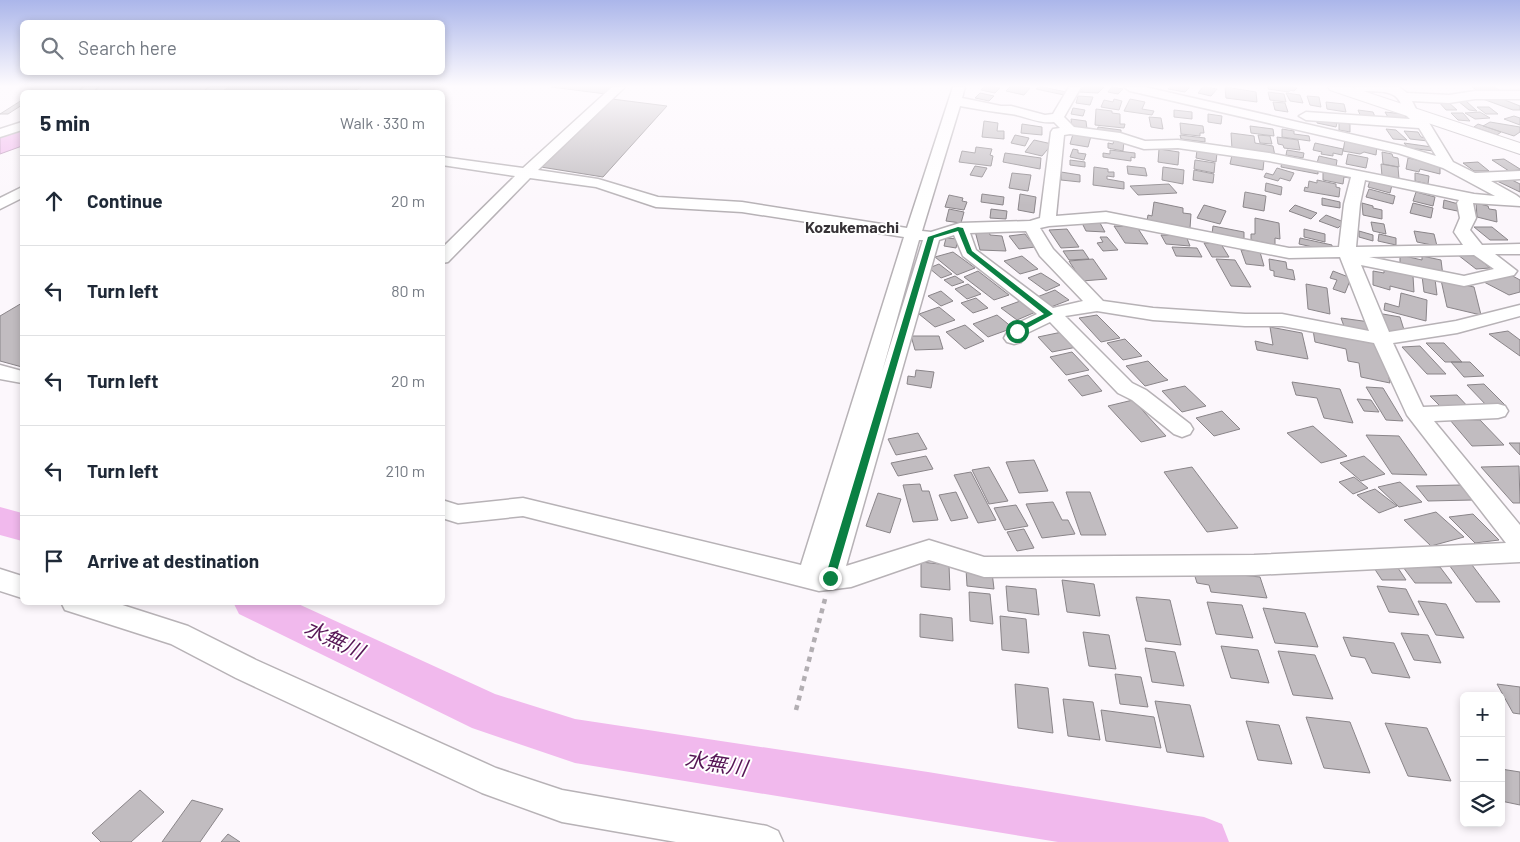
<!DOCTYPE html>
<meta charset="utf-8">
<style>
:root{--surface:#fff;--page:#f2f2f3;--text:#1f2937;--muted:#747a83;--line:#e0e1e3}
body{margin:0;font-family:Barlow,"Noto Sans JP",sans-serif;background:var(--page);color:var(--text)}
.controls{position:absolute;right:15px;bottom:15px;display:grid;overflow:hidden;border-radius:8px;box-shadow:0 2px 8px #0003}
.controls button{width:45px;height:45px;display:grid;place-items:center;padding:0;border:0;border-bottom:1px solid var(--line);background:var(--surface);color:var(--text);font:25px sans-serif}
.stop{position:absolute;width:15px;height:15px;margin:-11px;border:4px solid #0b8043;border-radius:50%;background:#fff}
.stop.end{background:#0b8043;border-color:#fff;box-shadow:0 1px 5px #0008}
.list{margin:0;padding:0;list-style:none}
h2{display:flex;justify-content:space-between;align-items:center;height:65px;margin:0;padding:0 20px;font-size:21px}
h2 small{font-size:16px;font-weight:400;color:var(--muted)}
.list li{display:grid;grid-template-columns:32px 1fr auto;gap:15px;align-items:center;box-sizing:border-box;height:90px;padding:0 20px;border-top:1px solid var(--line)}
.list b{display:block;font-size:19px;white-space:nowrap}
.list em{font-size:16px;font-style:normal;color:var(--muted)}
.icon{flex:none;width:28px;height:28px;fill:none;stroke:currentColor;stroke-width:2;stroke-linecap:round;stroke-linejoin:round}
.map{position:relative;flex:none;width:1520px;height:842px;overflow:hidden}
.search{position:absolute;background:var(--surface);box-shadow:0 2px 8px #0003;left:20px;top:20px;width:425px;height:55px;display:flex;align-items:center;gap:12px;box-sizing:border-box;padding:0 18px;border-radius:8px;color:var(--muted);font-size:19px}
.panel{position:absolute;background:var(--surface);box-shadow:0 2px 8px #0003;left:20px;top:90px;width:425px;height:515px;border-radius:8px}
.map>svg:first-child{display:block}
.water{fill:#f1b9ed;stroke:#b790b5}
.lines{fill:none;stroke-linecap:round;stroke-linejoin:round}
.river{fill:#f1b9ed;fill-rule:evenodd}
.building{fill:#c1bcc0;stroke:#8a8589}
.minor-casing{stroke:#b7b2b6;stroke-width:3}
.major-casing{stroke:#b7b2b6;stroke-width:2}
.path{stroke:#b2aeb2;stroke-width:4.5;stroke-dasharray:5 5;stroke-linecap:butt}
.minor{fill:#fff;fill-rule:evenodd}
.major{fill:#fff;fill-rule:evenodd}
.route{fill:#0b8043}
.labels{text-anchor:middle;stroke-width:4;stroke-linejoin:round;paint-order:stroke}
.far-quarter-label{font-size:16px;font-weight:bold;fill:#373337;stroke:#fff}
.near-water-label{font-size:21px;font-style:italic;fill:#561655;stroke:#fff}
</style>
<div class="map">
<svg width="1520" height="842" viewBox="0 0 1520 842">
<rect width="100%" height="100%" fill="#fcf7fc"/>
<path class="water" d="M 22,130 L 22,146 L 0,154 L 0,136 Z"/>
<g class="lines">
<path class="river" d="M 0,507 L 22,513 L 22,541 L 0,535 Z
M 233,602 L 294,602 L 495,694 L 575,719 L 928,772 L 1204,817 L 1222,824 L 1229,842 L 1058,842 L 575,763 L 472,728 L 239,614 Z"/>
</g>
<path class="building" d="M 228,87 L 288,87 L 277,92 L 217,92 Z
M 291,87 L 361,87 L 352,92 L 281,92 Z
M 551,87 L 614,87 L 606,94 Z
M 984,87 L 994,87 L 1000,88 L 995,93 L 981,90 Z
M 1010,87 L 1022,87 L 1030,88 L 1024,95 L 1006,91 Z
M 1039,87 L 1043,87 L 1066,92 L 1064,95 L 1036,89 Z
M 1083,87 L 1104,87 L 1098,93 L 1079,92 Z
M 1112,87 L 1123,89 L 1118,94 L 1108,92 Z
M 1170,87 L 1190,87 L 1185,92 L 1168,89 Z
M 1203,87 L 1206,87 L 1217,89 L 1211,96 L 1198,93 Z
M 1225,87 L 1256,92 L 1257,102 L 1226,98 Z
M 1267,87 L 1294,87 L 1297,88 L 1294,91 L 1290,90 L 1289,92 L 1268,89 L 1270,87 Z
M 1472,87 L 1495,87 L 1503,93 L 1478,91 Z
M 1268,92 L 1284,94 L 1286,102 L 1270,100 Z
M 980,93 L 994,96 L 989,101 L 975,98 Z
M 1286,93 L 1300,95 L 1303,103 L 1290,101 Z
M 1078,96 L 1093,97 L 1090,105 L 1076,103 Z
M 1307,96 L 1319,97 L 1321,107 L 1310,105 Z
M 1495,96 L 1520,106 L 1520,110 L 1513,110 L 1480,98 Z
M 612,99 L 667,106 L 603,177 L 541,167 Z
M 1114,99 L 1122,101 L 1119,110 L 1101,107 L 1104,100 L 1113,102 Z
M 1130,99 L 1145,102 L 1142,109 L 1154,111 L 1152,115 L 1124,111 Z
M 22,100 L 22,105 L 8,114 L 0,114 Z
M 1438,101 L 1448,102 L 1457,110 L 1446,110 Z
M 1458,101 L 1466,101 L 1477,111 L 1469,110 Z
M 1273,102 L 1285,103 L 1288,112 L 1275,110 Z
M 1326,102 L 1344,104 L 1346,112 L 1327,109 Z
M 1477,107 L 1489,107 L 1498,114 L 1486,114 Z
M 1073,108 L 1085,110 L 1083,116 L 1071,114 Z
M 1096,109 L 1112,111 L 1112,113 L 1120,114 L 1120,124 L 1125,124 L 1124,128 L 1095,125 Z
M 1174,110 L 1192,112 L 1192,119 L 1174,117 Z
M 1358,110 L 1373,112 L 1376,119 L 1361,117 Z
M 1385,112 L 1404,114 L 1408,121 L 1389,119 Z
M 1480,112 L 1490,118 L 1475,119 L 1465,113 Z
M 1451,113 L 1463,113 L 1470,121 L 1458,120 Z
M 1208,114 L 1222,116 L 1221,124 L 1208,122 Z
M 1514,116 L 1520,118 L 1520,125 L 1504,119 Z
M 1149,117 L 1161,118 L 1163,129 L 1151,127 Z
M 1071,119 L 1086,121 L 1087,129 L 1072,127 Z
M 1317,120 L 1337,123 L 1336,127 L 1317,123 Z
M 984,121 L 998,123 L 997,131 L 1004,131 L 1004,139 L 982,137 Z
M 1339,122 L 1350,124 L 1350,132 L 1339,130 Z
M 1490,122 L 1520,127 L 1520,132 L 1514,136 L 1483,126 Z
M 1180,123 L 1203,126 L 1204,133 L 1200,133 L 1200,136 L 1181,134 Z
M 1022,124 L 1042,127 L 1042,135 L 1021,133 Z
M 1478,124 L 1501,132 L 1497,135 L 1474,127 Z
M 1250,126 L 1273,129 L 1274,136 L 1251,133 Z
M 1098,127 L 1121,130 L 1121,135 L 1097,132 Z
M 1282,129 L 1294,131 L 1294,134 L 1309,136 L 1310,141 L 1282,137 Z
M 1386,129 L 1396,130 L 1407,140 L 1393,139 Z
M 1404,131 L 1418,132 L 1421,137 L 1426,138 L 1428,141 L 1410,139 Z
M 1231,133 L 1254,136 L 1255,143 L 1273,146 L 1275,156 L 1232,149 Z
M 1073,134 L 1091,136 L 1088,147 L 1070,144 Z
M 1015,135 L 1029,138 L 1025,146 L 1011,143 Z
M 1180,135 L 1205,138 L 1205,142 L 1181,139 Z
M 1258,135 L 1270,136 L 1272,144 L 1260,143 Z
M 1277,137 L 1298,140 L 1300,150 L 1284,148 L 1283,145 L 1278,144 Z
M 1114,139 L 1124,141 L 1123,151 L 1108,148 L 1108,143 L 1113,144 Z
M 1034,140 L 1052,144 L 1042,156 L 1025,152 Z
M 1345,140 L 1377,146 L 1376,155 L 1364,152 L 1360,154 L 1343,151 Z
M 1315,143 L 1343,149 L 1342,155 L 1333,153 L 1333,156 L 1321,154 L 1322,152 L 1313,150 Z
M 1404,143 L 1432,147 L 1434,151 L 1408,148 Z
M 976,147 L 992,149 L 990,155 L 993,156 L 991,166 L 959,162 L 962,151 L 975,153 Z
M 1073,149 L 1078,150 L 1078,153 L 1086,154 L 1084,160 L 1070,157 Z
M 1159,149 L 1179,152 L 1178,165 L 1158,162 Z
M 1110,150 L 1135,153 L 1135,158 L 1131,157 L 1131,161 L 1103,157 L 1103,153 L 1110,154 Z
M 1197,150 L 1217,153 L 1216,162 L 1196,158 Z
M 1287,150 L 1304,153 L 1303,158 L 1286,155 Z
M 1382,152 L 1392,154 L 1393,157 L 1398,158 L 1399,167 L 1383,164 Z
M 1005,153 L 1041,158 L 1040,169 L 1003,162 Z
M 1348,154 L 1368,158 L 1366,168 L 1346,164 Z
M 1232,155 L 1264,160 L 1263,170 L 1230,164 Z
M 1319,156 L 1337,160 L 1336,167 L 1317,163 Z
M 1408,158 L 1440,165 L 1440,174 L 1420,169 L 1419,172 L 1406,169 Z
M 1504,159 L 1520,169 L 1520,170 L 1509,171 L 1492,160 Z
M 1070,160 L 1085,162 L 1085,167 L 1070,165 Z
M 1195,160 L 1215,163 L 1214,173 L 1194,169 Z
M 1282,161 L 1318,168 L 1318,174 L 1281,167 Z
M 1478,162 L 1489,171 L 1474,171 L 1463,163 Z
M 1381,164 L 1398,167 L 1399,179 L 1382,176 Z
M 975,166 L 987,168 L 982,177 L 970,175 Z
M 1127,166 L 1145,168 L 1147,176 L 1128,174 Z
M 1094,167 L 1108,169 L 1108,172 L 1114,172 L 1114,177 L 1107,176 L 1107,179 L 1124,182 L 1124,189 L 1093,185 Z
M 1163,167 L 1184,170 L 1183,184 L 1162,180 Z
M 1277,168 L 1294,173 L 1290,181 L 1280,178 L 1278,181 L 1264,177 L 1266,173 L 1273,175 Z
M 1194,170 L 1214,174 L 1213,183 L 1193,180 Z
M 1323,171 L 1355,175 L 1355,179 L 1344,177 L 1343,184 L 1323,180 Z
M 1061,172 L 1080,175 L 1080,182 L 1061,180 Z
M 1012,173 L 1031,175 L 1028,191 L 1009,188 Z
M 1415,173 L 1429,176 L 1428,184 L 1415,181 Z
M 1510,179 L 1520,184 L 1520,192 L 1497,181 Z
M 1317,180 L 1336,184 L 1336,187 L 1340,188 L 1339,197 L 1304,191 L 1305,187 L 1308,188 L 1309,181 L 1317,183 Z
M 1370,180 L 1392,185 L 1390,193 L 1368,187 Z
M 1266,183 L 1282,187 L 1281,195 L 1265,191 Z
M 1169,184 L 1177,193 L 1138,195 L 1130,186 Z
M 1369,189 L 1395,196 L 1393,204 L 1366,197 Z
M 1245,192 L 1266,196 L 1264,211 L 1243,207 Z
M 1416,192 L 1435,197 L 1433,206 L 1413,201 Z
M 982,194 L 1004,197 L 1003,205 L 981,202 Z
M 1020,194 L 1036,197 L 1034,213 L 1018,210 Z
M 949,195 L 963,198 L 962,201 L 967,202 L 964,210 L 945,207 Z
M 1322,198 L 1340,202 L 1340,208 L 1322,205 Z
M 1444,200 L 1462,205 L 1462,212 L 1443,208 Z
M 1154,202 L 1183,208 L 1183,213 L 1191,214 L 1190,228 L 1147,221 L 1148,215 L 1152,216 Z
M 1362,203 L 1373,206 L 1373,208 L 1382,210 L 1382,219 L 1363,215 Z
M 1413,203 L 1433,208 L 1431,218 L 1410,213 Z
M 1476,203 L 1488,206 L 1489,209 L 1496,210 L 1497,222 L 1477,217 Z
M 1204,205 L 1226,211 L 1220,224 L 1197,218 Z
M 1295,205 L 1317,213 L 1311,219 L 1289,211 Z
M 949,209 L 964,212 L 961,223 L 946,221 Z
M 991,209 L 1007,211 L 1006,219 L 990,218 Z
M 1326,215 L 1344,222 L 1338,228 L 1319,221 Z
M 1255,218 L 1279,223 L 1280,239 L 1275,238 L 1275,245 L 1251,240 L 1251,234 L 1255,234 Z
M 1371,222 L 1384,224 L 1386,234 L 1373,231 Z
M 1082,223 L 1100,223 L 1105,232 L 1086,231 Z
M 1114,226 L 1137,227 L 1148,244 L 1125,243 Z
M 1213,226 L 1244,232 L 1244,240 L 1212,234 Z
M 1474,227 L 1492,227 L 1508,240 L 1490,240 Z
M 1067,229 L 1079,247 L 1061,248 L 1049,230 Z
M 1304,229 L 1325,234 L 1325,242 L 1304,237 Z
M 975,231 L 989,231 L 990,235 L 1002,236 L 1006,251 L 980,250 Z
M 1359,231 L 1373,235 L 1373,241 L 1359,237 Z
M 1414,231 L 1434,234 L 1437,246 L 1417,242 Z
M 1025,234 L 1035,247 L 1019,249 L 1009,236 Z
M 1379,234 L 1396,238 L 1396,245 L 1378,241 Z
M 1161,235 L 1186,236 L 1190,246 L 1166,244 Z
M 1100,237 L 1107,237 L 1118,250 L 1103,251 L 1097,243 L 1103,242 Z
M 946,238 L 958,239 L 956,248 L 944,246 Z
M 1300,238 L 1332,245 L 1332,248 L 1322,249 L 1299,244 Z
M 1204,243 L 1221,244 L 1229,257 L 1212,257 Z
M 1172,247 L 1197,248 L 1202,257 L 1176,256 Z
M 1083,250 L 1089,259 L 1069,260 L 1063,251 Z
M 1241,250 L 1260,252 L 1264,266 L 1246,264 Z
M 953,252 L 975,268 L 957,275 L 935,257 Z
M 1473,254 L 1490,268 L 1476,269 L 1458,255 Z
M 1400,255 L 1422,260 L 1422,256 L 1441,260 L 1443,276 L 1400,266 Z
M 1022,256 L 1038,269 L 1020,274 L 1004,261 Z
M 1093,259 L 1107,279 L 1082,281 L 1069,261 Z
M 1216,259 L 1235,260 L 1251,287 L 1231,286 Z
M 1269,259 L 1286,262 L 1287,269 L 1293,270 L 1295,280 L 1274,276 L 1274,271 L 1270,270 Z
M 939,264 L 952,274 L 941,278 L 929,268 Z
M 1384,269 L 1413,276 L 1414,292 L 1390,286 L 1390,290 L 1373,285 L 1373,271 L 1384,273 Z
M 978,271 L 1009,295 L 994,300 L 964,277 Z
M 1333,271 L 1351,278 L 1345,293 L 1333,289 L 1337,280 L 1330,278 Z
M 1041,273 L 1060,285 L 1046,291 L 1028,278 Z
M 1509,274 L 1520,280 L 1520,292 L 1509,295 L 1484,282 Z
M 955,276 L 964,282 L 952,286 L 944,280 Z
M 1422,276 L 1435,279 L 1437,295 L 1424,292 Z
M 1441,280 L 1474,287 L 1481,315 L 1447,307 Z
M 968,284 L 981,294 L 967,299 L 955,289 Z
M 1306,284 L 1327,288 L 1330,314 L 1308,309 Z
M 1055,290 L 1069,300 L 1051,307 L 1037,297 Z
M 941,291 L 953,301 L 941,306 L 928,296 Z
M 1401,293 L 1427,300 L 1426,321 L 1384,310 L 1385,303 L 1399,307 Z
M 976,298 L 988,308 L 973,313 L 961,303 Z
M 1023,300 L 1038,311 L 1017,320 L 1001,308 Z
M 22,303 L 22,367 L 0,361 L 0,316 Z
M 939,307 L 955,320 L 935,327 L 919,314 Z
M 1377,313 L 1400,317 L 1405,333 L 1384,331 Z
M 997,315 L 1013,328 L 988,337 L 973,324 Z
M 1097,315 L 1120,338 L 1101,342 L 1079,318 Z
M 1341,318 L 1370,322 L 1375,333 L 1345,329 Z
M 965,325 L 984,341 L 965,349 L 946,332 Z
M 1270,327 L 1302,333 L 1308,359 L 1257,350 L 1255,341 L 1273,345 Z
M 1313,330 L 1382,344 L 1390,383 L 1361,377 L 1359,363 L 1348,361 L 1346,349 L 1315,342 Z
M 1508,331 L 1520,340 L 1520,356 L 1489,334 Z
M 1062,332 L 1077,347 L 1052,352 L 1038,337 Z
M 911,336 L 939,336 L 943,349 L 915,350 Z
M 1125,339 L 1142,356 L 1123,360 L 1107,343 Z
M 1426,343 L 1444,343 L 1462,362 L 1445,362 Z
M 1420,346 L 1446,374 L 1427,374 L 1402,347 Z
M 1072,352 L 1089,370 L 1066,375 L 1050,357 Z
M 1148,361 L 1164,377 L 1168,380 L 1145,386 L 1126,366 Z
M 1451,362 L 1470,362 L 1484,376 L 1464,377 Z
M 916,370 L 934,372 L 931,388 L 907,384 L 908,376 L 915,377 Z
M 1088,375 L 1102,391 L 1082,396 L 1068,380 Z
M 1292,382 L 1340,389 L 1353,423 L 1324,418 L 1317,398 L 1296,395 Z
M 1484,384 L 1506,406 L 1488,407 L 1467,385 Z
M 1185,386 L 1206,406 L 1182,412 L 1162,391 Z
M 1366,387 L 1383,388 L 1403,421 L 1386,420 Z
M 1457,395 L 1471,410 L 1444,410 L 1430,396 Z
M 1357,399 L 1371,400 L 1379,412 L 1364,411 Z
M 1133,400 L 1166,436 L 1141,442 L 1108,406 Z
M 1222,411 L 1240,429 L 1214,436 L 1196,418 Z
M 1450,420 L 1480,420 L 1504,445 L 1472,446 Z
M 1313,426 L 1347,456 L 1321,463 L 1287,433 Z
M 918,433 L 927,449 L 896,455 L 888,439 Z
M 1366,435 L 1399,436 L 1427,475 L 1392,474 Z
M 1509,443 L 1520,443 L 1520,455 Z
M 926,456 L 933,469 L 898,476 L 891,463 Z
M 1364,456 L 1385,474 L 1361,481 L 1340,463 Z
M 1034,460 L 1048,491 L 1019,493 L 1006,462 Z
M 1519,466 L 1520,503 L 1513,503 L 1481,467 Z
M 989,467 L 1008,501 L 989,504 L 972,470 Z
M 1192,467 L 1238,528 L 1207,532 L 1164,472 Z
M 971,472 L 988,505 L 996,520 L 978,523 L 954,475 Z
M 1354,477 L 1368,488 L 1353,494 L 1339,482 Z
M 1400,482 L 1422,502 L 1399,507 L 1378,487 Z
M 920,484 L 922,491 L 929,491 L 938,520 L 913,522 L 903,485 Z
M 1460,485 L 1473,500 L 1428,501 L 1416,486 Z
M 1375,489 L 1397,506 L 1379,513 L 1357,495 Z
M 956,492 L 968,518 L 951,521 L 939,495 Z
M 1066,492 L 1090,492 L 1106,535 L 1081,535 Z
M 878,493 L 901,499 L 890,533 L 866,526 Z
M 1053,502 L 1062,520 L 1068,520 L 1075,534 L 1042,538 L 1026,504 Z
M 1016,505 L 1028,526 L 1005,530 L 994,508 Z
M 1436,512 L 1464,537 L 1431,546 L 1404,520 Z
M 1473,514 L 1499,540 L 1475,543 L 1449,517 Z
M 1024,529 L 1034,548 L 1017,551 L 1007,532 Z
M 1466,557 L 1500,602 L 1476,602 L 1444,558 Z
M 921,562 L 949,565 L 950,590 L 921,587 Z
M 1372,565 L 1396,565 L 1406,580 L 1382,580 Z
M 1403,567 L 1440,567 L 1452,583 L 1415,583 Z
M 966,569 L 992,572 L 994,589 L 967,586 Z
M 1193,570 L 1260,577 L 1267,598 L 1211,592 L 1209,585 L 1197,583 Z
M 1062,580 L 1094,584 L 1100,616 L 1067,612 Z
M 1006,586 L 1036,589 L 1039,615 L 1008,611 Z
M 1377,586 L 1406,589 L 1419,615 L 1389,612 Z
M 969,592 L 990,594 L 993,624 L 970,621 Z
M 1136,597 L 1170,600 L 1181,645 L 1146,641 Z
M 1418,601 L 1446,604 L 1464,638 L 1436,635 Z
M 1207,602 L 1242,605 L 1253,638 L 1216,634 Z
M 1263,608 L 1305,613 L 1318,647 L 1275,643 Z
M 920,614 L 952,618 L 953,641 L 920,637 Z
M 1000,616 L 1026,619 L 1029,653 L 1002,650 Z
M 1083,632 L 1109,635 L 1116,669 L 1089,666 Z
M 1401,633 L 1428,635 L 1441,663 L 1414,660 Z
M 1343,637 L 1394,643 L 1410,678 L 1372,673 L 1365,658 L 1351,656 Z
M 1221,646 L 1258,650 L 1269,683 L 1231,678 Z
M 1145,648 L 1175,652 L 1184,686 L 1152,682 Z
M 1278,651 L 1315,655 L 1333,699 L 1293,695 Z
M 1115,674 L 1141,677 L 1148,707 L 1120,704 Z
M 1015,684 L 1048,688 L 1053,733 L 1018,728 Z
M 1497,684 L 1520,687 L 1520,714 L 1513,713 Z
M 1063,699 L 1093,702 L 1100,740 L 1068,736 Z
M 1155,701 L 1190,705 L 1204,757 L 1167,752 Z
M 1101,710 L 1154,717 L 1161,748 L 1106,741 Z
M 1306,717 L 1350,722 L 1370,773 L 1324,768 Z
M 1246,721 L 1279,725 L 1292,764 L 1258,760 Z
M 1385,723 L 1427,728 L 1451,781 L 1408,776 Z
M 1501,769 L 1520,772 L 1520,805 L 1501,801 Z
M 140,790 L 164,812 L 131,842 L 101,842 L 92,833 Z
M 192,800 L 223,809 L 200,842 L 162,842 Z
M 228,834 L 240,842 L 221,842 Z"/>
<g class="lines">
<defs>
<path id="minor" d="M 84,87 L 98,87 L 92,92 L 79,92 Z
M 212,87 L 228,87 L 220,92 L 205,92 L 207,89 Z
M 612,87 L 625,87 L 538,170 L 598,179 L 658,197 L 742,202 L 907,228 L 953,87 L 965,87 L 962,98 L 1001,106 L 1011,106 L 1045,115 L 1053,114 L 1069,87 L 1081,87 L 1064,117 L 1074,127 L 1120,133 L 1145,141 L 1178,140 L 1269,153 L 1474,194 L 1495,196 L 1443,168 L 1398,153 L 1130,91 L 1124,87 L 1145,87 L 1402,146 L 1436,156 L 1419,128 L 1306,120 L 1299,116 L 1306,112 L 1410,119 C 1403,113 1403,105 1398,99 C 1391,89 1371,92 1360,91 L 1356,90 L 1354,87 L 1399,87 L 1407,93 L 1449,95 L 1475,91 L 1520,91 L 1520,99 L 1475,99 L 1449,103 L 1412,101 L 1417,111 L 1428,121 L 1453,162 L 1475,173 L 1520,171 L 1520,179 L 1491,181 L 1516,195 L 1520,198 L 1520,206 L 1473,203 L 1476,218 L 1470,230 L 1482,245 L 1520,244 L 1520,254 L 1495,254 L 1517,271 L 1514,275 L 1464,286 L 1361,265 L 1389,332 L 1456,321 L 1520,305 L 1520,316 L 1457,333 L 1393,343 L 1423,407 L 1498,404 L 1505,406 L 1508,411 L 1505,416 L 1498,418 L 1434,421 L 1520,525 L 1520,562 L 1254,575 L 984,577 L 929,560 L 851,587 L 819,591 L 523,516 L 458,523 L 442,518 L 442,500 L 458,505 L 523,498 L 801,565 L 904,237 L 742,212 L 656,207 L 596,187 L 530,178 L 448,262 L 442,263 L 442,248 L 515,176 L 442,165 L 442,157 L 523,168 ZM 960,106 C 977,109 994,112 1011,114 C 1026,116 1039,124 1054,122 L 1060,128 L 1053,129 L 1051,132 L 1040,218 L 1030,221 L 960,223 L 931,232 L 922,231 ZM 1070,134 L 1118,141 L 1144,149 L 1178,148 L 1269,161 L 1351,177 L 1344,204 L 1339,247 L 1289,248 L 1106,212 L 1056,216 L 1064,135 ZM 1365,180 L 1459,200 L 1457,203 L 1460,218 L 1454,232 L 1463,245 L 1356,247 L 1360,204 ZM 1106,222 L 1289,258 L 1340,257 L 1369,331 L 1282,314 L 1245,314 L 1153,308 L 1103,301 L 1053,249 L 1040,228 L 1049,226 ZM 1026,231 L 1040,256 L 1083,301 L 1053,308 L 976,250 L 970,233 ZM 954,235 L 963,256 L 1037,314 L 1010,327 L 1004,338 L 1007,342 L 1014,344 L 1021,342 L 1025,334 L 1050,322 L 1118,393 L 1132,400 L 1174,434 L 1182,437 L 1190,434 L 1193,429 L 1190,424 L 1146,390 L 1132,383 L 1065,316 L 1097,311 L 1153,320 L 1245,326 L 1282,326 L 1374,343 L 1407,415 L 1506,543 L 1254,555 L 984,557 L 929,540 L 846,566 L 939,240 ZM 919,240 L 923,240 L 882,372 ZM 1474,255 L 1494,269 L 1464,276 L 1369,257 Z
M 22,122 L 22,130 L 0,137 L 0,129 Z
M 22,187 L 22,198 L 0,209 L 0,198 Z
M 0,365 L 22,371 L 22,383 L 0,379 Z
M 0,569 L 22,576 L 22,598 L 0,591 Z
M 61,602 L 113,602 L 188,626 L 256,660 L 496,768 L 562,790 L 767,826 L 778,831 L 783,842 L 676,842 L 562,822 L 482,793 L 236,678 L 171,644 L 65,610 Z"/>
<path id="major" d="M 1328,87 L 1351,87 L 1520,143 L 1520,154 L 1330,90 Z"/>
</defs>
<use href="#minor" class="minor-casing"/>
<use href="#major" class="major-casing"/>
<path class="path" d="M 796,710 L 825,599"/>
<use href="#minor" class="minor"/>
<use href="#major" class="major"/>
</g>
<linearGradient id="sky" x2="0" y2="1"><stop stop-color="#abb6ea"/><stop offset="0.42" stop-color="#fefbfe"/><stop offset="1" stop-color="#fefbfe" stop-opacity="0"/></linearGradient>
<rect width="1520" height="205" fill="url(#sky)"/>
<path class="route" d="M 958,227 L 963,228 L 972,251 L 1053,314 L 1020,332 L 1015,332 L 1015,329 L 1044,314 L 967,253 L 958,231 L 934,238 L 835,578 L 834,581 L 827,581 L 825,578 L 928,237 Z"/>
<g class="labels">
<g class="far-quarter-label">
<text x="852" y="233">Kozukemachi</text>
</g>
<g class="near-water-label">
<text transform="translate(334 640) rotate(25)" y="7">水無川</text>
<text transform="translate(716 764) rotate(9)" y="7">水無川</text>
</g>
</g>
</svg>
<div class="controls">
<button>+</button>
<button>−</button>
<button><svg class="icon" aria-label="layers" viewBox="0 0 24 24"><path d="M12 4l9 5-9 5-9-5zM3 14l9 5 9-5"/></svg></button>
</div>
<div class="stop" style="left:1017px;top:331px"></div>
<div class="stop end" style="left:830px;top:578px"></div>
<div class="search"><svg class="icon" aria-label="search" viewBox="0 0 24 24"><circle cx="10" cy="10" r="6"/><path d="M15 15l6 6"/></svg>Search here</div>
<section class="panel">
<h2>5 min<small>Walk · 330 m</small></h2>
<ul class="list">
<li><svg class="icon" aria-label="ahead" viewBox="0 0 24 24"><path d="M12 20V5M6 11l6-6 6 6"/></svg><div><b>Continue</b></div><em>20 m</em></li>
<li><svg class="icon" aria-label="left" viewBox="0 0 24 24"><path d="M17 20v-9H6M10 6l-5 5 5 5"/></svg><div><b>Turn left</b></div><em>80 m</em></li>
<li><svg class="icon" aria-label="left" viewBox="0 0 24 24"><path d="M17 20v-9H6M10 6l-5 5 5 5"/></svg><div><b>Turn left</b></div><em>20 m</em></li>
<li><svg class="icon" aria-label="left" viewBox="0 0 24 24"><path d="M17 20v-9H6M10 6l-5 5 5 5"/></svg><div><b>Turn left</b></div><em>210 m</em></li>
<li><svg class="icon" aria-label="arrive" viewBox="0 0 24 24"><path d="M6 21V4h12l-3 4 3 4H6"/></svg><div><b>Arrive at destination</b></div></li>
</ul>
</section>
</div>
